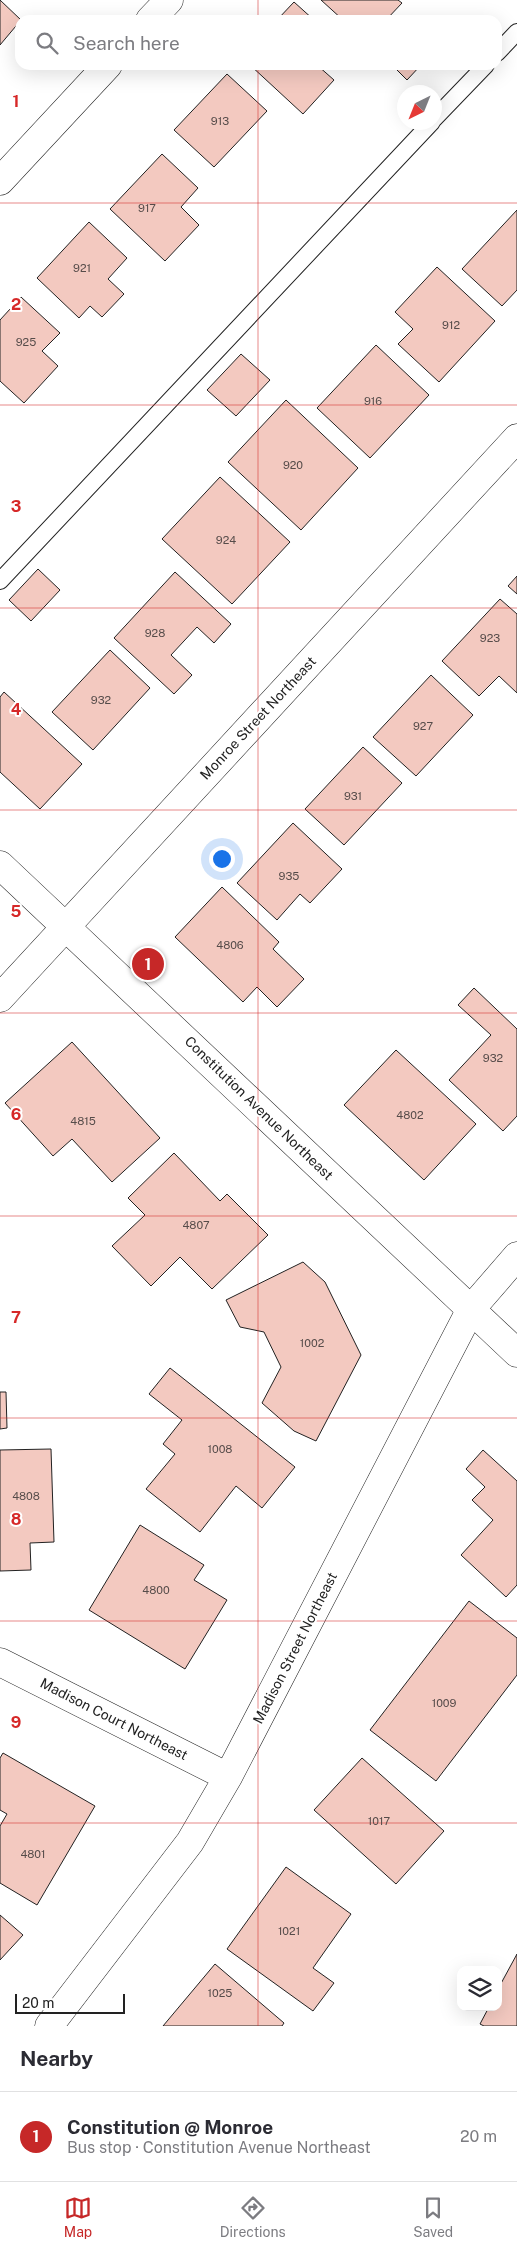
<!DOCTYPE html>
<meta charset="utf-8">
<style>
:root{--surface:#fff;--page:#f7f7f7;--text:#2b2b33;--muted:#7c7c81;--line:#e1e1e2;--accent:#c62828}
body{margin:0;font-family:"Public Sans",sans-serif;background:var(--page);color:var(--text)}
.controls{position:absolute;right:15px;bottom:15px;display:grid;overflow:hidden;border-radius:10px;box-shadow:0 5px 20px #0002}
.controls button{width:45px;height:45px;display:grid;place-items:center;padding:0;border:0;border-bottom:1px solid var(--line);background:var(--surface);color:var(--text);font:25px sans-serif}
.compass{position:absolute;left:397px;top:85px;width:45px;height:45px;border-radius:50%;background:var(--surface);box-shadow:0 5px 20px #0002;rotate:223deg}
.scale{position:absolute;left:15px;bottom:12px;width:110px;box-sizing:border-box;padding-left:5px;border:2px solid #222;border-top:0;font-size:14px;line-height:18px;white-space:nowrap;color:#222;-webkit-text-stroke:4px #fff;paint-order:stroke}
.you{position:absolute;left:221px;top:858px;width:18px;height:18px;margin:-12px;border:4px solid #fff;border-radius:50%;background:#1a73e8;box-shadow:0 0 0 8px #1a73e833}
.badge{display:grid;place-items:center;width:32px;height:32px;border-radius:50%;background:var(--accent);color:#fff;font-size:16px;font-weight:700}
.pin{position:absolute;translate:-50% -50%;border:2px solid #fff;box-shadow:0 1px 5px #0006}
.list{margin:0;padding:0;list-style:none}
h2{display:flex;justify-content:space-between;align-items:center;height:65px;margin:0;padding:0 20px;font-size:21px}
h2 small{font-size:16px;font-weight:400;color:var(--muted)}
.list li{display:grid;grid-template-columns:32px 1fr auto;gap:15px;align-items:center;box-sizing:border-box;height:90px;padding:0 20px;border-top:1px solid var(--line)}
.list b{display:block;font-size:19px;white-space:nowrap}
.list p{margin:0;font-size:16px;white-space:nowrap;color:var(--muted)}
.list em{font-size:16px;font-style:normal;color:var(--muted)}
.icon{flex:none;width:28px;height:28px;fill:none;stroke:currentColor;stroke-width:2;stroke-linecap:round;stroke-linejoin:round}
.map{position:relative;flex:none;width:517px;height:2026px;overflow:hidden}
.search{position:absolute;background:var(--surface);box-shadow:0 5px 20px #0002;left:15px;right:15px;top:15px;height:55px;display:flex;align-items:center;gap:12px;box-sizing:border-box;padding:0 18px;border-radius:15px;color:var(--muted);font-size:19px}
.sheet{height:155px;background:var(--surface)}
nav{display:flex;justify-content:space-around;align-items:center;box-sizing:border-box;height:70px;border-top:1px solid var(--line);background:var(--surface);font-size:14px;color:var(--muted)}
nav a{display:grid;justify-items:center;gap:2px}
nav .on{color:var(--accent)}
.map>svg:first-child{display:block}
.building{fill:#f3c9c0;stroke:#222}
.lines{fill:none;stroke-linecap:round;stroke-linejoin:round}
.lane-casing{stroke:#222;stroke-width:18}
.street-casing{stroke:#222;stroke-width:29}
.secondary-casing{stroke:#222;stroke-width:29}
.lane{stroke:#fff;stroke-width:16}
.street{stroke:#fff;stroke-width:28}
.secondary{stroke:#fff;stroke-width:28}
.grid{fill:none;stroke:#d62828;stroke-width:1;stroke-opacity:0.55}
.labels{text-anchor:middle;stroke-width:4;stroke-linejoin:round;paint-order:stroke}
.number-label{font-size:11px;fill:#564c4a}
.street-label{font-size:14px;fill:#222;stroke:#fff}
.grid-label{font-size:16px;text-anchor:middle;font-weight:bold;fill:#d62828;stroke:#fff;stroke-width:4;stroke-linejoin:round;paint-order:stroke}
</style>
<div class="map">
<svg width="517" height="2026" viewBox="0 0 517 2026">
<rect width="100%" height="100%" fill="#fff"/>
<path class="building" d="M 0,0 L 21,20 L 0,45 Z
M 321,0 L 398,0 L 402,3 L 386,20 L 343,20 Z
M 294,2 L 314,20 L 277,20 Z
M 250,65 L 317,65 L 334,80 L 303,114 Z
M 392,65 L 421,65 L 407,80 Z
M 227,74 L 267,111 L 214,167 L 174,130 Z
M 162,154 L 198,188 L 181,207 L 199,225 L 165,261 L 110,209 Z
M 517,210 L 517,290 L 502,306 L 462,269 Z
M 89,222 L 127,258 L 108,279 L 124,294 L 102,317 L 90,306 L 79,318 L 37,278 Z
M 437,267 L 495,321 L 439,382 L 398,344 L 413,329 L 395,312 Z
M 21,297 L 60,333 L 42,351 L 58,366 L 24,403 L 0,381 L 0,320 Z
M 376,345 L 429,395 L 370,458 L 317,408 Z
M 241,354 L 270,380 L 236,416 L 207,390 Z
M 286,400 L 358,468 L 301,530 L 228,462 Z
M 220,477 L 290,542 L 232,604 L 162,539 Z
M 38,569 L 60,590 L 31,621 L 9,600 Z
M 175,572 L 231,624 L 214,643 L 197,627 L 171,655 L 192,675 L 174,694 L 114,638 Z
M 517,576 L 517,594 L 508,586 Z
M 500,599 L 517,614 L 517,693 L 499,676 L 479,696 L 442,661 Z
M 110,650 L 150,688 L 93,750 L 52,712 Z
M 431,675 L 473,715 L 416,776 L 373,737 Z
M 4,692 L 82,764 L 40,809 L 0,772 L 0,697 Z
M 363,747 L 402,783 L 344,845 L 305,809 Z
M 293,823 L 342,869 L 310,903 L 300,894 L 277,920 L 237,883 Z
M 222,887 L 279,942 L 273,949 L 304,979 L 277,1007 L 257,987 L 243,1002 L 175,937 Z
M 474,988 L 517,1029 L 517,1116 L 503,1131 L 449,1080 L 491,1035 L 458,1005 Z
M 72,1042 L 160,1138 L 112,1182 L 72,1139 L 53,1156 L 5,1103 Z
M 396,1050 L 476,1124 L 424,1180 L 344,1105 Z
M 174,1153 L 220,1201 L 227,1194 L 268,1235 L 212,1289 L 180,1257 L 151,1286 L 112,1246 L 145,1215 L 128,1198 Z
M 303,1262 L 325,1282 L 361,1355 L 316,1441 L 294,1431 L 262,1403 L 281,1367 L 264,1332 L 240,1327 L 226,1300 Z
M 170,1368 L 295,1467 L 262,1508 L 236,1486 L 200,1532 L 146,1489 L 175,1454 L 163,1444 L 182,1420 L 149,1394 Z
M 0,1392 L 6,1392 L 7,1428 L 0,1429 Z
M 51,1449 L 54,1542 L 30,1543 L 31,1570 L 0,1571 L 0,1450 Z
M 483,1450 L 517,1481 L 517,1585 L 506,1597 L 461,1555 L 493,1520 L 472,1500 L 485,1487 L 466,1469 Z
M 140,1525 L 204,1565 L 194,1580 L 227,1600 L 185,1669 L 89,1610 Z
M 469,1601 L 517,1638 L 517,1675 L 436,1781 L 370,1730 Z
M 3,1753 L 95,1806 L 37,1905 L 0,1883 L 0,1826 L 7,1814 L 0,1810 L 0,1758 Z
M 362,1758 L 444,1831 L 396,1884 L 314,1810 Z
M 286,1867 L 351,1914 L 313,1968 L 334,1983 L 313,2011 L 227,1949 Z
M 0,1915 L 23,1935 L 0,1960 Z
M 517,1954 L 517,2026 L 484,2026 L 480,2024 L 489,2007 L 498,2007 L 498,1989 Z
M 215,1964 L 284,2023 L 282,2026 L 163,2026 Z"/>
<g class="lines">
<defs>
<path id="lane" d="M 497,53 L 517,32
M 434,119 L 486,65
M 0,581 L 432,122"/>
<path id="street" d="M 150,20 L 169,0
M 0,181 L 108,65
M 0,998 L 517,438
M 0,1662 L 228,1777
M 49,2026 L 190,1842 L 228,1777 L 471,1309 L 517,1256"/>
<path id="secondary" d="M 0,865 L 517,1353"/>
</defs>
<use href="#lane" class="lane-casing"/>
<use href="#street" class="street-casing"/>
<use href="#secondary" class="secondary-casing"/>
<use href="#lane" class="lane"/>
<use href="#street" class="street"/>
<use href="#secondary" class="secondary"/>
</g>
<path class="grid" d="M 258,0 L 258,20M 258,65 L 258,2026M 0,203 L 517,203M 0,405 L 517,405M 0,608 L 517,608M 0,810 L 517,810M 0,1013 L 517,1013M 0,1216 L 517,1216M 0,1418 L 517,1418M 0,1621 L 517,1621M 0,1823 L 517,1823"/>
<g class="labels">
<g class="number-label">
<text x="220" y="125">913</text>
<text x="147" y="212">917</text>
<text x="82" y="272">921</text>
<text x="451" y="329">912</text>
<text x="26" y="346">925</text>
<text x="373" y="405">916</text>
<text x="293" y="469">920</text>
<text x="226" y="544">924</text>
<text x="155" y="637">928</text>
<text x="490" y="642">923</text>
<text x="101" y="704">932</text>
<text x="423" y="730">927</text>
<text x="353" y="800">931</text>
<text x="289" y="880">935</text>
<text x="230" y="949">4806</text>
<text x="493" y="1062">932</text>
<text x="410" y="1119">4802</text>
<text x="83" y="1125">4815</text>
<text x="196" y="1229">4807</text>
<text x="312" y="1347">1002</text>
<text x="220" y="1453">1008</text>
<text x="26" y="1500">4808</text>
<text x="156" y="1594">4800</text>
<text x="444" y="1707">1009</text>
<text x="379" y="1825">1017</text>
<text x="33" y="1858">4801</text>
<text x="289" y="1935">1021</text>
<text x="220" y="1997">1025</text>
</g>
<g class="street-label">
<text transform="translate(258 718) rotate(-47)" y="5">Monroe Street Northeast</text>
<text transform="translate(259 1108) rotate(44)" y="5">Constitution Avenue Northeast</text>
<text transform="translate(295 1648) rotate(-63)" y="5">Madison Street Northeast</text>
<text transform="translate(114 1719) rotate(27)" y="5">Madison Court Northeast</text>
</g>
</g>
<g class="grid-label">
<text x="16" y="107">1</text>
<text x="16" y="310">2</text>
<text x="16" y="512">3</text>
<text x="16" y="715">4</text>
<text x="16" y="917">5</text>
<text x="16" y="1120">6</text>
<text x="16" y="1323">7</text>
<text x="16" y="1525">8</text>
<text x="16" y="1728">9</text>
</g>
</svg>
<div class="controls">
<button><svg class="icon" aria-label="layers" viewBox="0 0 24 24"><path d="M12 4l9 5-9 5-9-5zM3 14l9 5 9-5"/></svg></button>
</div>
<svg class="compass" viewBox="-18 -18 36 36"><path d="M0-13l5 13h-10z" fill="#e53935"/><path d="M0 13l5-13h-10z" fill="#7c7c81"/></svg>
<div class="scale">20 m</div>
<div class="you"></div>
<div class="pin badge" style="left:148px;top:964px">1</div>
<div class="search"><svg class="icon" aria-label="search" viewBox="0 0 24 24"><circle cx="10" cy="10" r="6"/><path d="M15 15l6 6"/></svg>Search here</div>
</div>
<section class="sheet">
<h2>Nearby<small></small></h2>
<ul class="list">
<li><span class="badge">1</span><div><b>Constitution @ Monroe</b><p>Bus stop · Constitution Avenue Northeast</p></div><em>20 m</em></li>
</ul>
</section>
<nav>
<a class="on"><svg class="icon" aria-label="map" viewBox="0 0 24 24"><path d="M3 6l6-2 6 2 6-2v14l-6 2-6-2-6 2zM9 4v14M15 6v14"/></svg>Map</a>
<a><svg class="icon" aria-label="directions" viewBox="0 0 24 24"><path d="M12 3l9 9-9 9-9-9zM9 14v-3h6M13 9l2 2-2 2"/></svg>Directions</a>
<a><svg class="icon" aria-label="saved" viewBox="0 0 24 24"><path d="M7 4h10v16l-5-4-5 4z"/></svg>Saved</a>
</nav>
